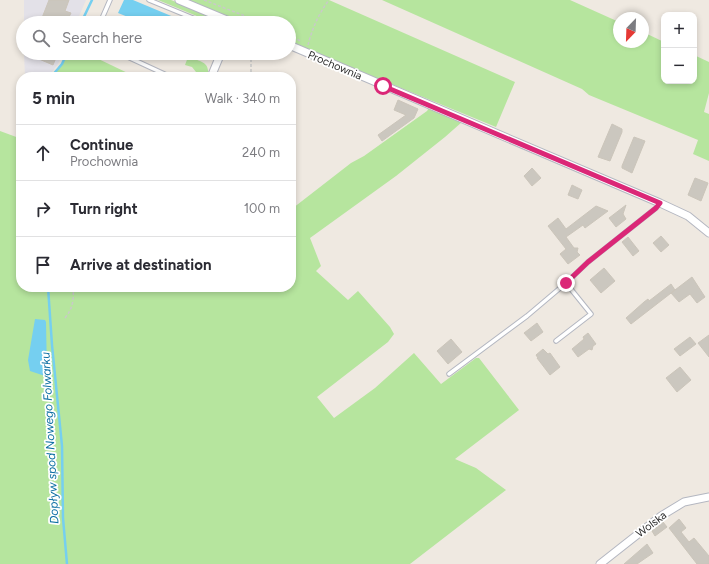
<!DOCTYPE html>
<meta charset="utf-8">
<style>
:root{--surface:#fff;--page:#f2f2f3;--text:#2b2b33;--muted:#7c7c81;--line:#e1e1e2}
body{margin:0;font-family:Figtree,sans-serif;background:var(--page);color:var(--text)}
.controls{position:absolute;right:12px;top:12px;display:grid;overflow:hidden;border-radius:8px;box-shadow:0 2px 6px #0003}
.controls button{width:36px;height:36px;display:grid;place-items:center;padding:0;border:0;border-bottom:1px solid var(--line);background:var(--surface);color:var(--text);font:20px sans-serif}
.compass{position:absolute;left:613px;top:12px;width:36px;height:36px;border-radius:50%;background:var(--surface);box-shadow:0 2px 6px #0003;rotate:203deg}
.stop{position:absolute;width:12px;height:12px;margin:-9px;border:3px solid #db2777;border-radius:50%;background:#fff}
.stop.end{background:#db2777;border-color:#fff;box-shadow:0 1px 4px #0008}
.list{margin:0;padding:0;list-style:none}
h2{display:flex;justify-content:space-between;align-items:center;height:52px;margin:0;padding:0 16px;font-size:17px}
h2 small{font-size:13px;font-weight:400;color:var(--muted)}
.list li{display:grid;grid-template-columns:26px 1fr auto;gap:12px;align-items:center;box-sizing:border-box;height:56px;padding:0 16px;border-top:1px solid var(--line)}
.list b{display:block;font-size:15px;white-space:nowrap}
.list p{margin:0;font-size:13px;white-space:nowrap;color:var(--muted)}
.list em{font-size:13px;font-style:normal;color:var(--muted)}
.icon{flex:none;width:22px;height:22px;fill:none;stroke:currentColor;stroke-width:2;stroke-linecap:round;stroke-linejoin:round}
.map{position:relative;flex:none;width:709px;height:564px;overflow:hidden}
.search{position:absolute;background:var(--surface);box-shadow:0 2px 6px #0003;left:16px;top:16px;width:280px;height:44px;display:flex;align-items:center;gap:10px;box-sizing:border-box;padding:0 14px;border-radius:22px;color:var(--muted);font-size:15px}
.panel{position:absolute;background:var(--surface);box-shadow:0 2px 6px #0003;left:16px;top:72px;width:280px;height:220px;border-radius:16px}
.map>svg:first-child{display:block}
.industrial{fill:#e3e1e8}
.green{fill:#b6e59e}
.water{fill:#75cff0}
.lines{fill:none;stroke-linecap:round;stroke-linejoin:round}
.stream{stroke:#75cff0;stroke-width:2.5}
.building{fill:#cbc7bf;stroke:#cbc5ba}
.service-casing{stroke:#b4b7c1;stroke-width:5.5}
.minor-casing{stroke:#b4b7c1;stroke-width:9}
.path{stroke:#c9c9c9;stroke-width:1.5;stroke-dasharray:3 2;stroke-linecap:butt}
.service{stroke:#fff;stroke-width:3.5}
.minor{stroke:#fff;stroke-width:7}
.route{stroke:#db2777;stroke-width:5}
.labels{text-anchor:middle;stroke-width:3.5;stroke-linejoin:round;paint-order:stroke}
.street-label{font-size:11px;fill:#2e2e2e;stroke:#fff}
.water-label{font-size:12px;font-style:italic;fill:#0d6fa3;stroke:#fff}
</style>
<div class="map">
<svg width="709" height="564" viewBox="0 0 709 564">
<rect width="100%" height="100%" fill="#efe9e1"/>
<path class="industrial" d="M 24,0 L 86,0 L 76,23 L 24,23 Z
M 24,53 L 63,53 L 58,64 L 48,77 L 25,77 Z"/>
<path class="green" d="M 158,0 L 171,0 L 219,19 L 224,23 L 210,23 L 204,19 Z
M 188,0 L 329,0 L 515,82 L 496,127 L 289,42 L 289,23 L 243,23 Z
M 382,0 L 570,0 L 619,22 L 619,42 L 643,42 L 643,32 L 664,42 L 664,81 L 694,81 L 694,55 L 709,62 L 709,93 L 704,112 L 709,114 L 709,161 L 693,154 L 698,140 L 589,95 L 582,89 Z
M 67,53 L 86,53 L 136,77 L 51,77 L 62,64 Z
M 188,57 C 199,61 212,62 207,77 L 200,77 L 192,67 L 185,65 Z
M 429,108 L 462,122 L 445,137 L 396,176 L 310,238 L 321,266 L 316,271 L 348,300 L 358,291 L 390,327 L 394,334 L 388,342 L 317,397 L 334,418 L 375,388 L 414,353 L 441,384 L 476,358 L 479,358 L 519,410 L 455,459 L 476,468 L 506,490 L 410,564 L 0,564 L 0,131 L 19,138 L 21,118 L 21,287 L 291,287 L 291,207 L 293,208 L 351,163 L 364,156 L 427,111 Z"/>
<path class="water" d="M 124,0 L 133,0 L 188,23 L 143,23 L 118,13 Z
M 35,319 L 45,320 L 46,322 L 47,373 L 45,376 L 30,371 L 28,360 Z"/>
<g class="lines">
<path class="stream" d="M 81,23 L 92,0
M 51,77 L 62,64 L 67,53
M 48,287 L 52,345 L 62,446 L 63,518 L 67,564"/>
</g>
<path class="building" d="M 49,0 L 69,0 L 65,11 L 71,13 L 66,23 L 40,23 Z
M 25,53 L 58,53 L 53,65 Z
M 398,100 L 418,109 L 414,118 L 382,141 L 378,135 L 406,115 L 394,110 Z
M 612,124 L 622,129 L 622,132 L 610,161 L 598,157 Z
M 634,137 L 645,141 L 632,173 L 622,168 L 622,166 Z
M 532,168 L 541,178 L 532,186 L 524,176 Z
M 695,178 L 708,183 L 701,201 L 688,195 Z
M 572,185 L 582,190 L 578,199 L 568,195 Z
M 626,205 L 623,214 L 626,219 L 616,227 L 609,218 Z
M 596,206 L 608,211 L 585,228 L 583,225 L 566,237 L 574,248 L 578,248 L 577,252 L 580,255 L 568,264 L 560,254 L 566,249 L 548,226 L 558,218 L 566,229 Z
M 661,236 L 669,245 L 661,252 L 653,243 Z
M 628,237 L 639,251 L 633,256 L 622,242 Z
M 604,268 L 615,281 L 601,293 L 590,280 Z
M 692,277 L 705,297 L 697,303 L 690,294 L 679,302 L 671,293 Z
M 671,284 L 675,290 L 631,324 L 626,318 L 644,302 L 648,299 L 649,301 Z
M 537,323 L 543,332 L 531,341 L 524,333 Z
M 588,333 L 596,344 L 593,346 L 592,350 L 589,349 L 578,357 L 572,349 L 584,339 L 583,337 Z
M 709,335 L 709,357 L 698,343 Z
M 690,337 L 696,344 L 680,356 L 674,349 Z
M 451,339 L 462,352 L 448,364 L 437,351 Z
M 543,349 L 548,354 L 550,353 L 560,367 L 550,375 L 537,358 L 538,358 L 536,355 Z
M 680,367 L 691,380 L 677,392 L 666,378 Z
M 679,519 L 686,528 L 681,532 L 689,542 L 694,538 L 709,556 L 709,564 L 697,564 L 669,528 Z
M 663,522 L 667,527 L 655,536 L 652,531 Z
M 647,544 L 653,553 L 637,564 L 624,564 Z"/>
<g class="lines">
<defs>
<path id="service" d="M 149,0 L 205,23
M 100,23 L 110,0
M 119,53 L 171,77
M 556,341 L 591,314 L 566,283
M 449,374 L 527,316 L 566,283 L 588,262 L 656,208 L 660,203"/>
<path id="minor" d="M 179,0 L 234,23
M 289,45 L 660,203 L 688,216 L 709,233
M 211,77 L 221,53
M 600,564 L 661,516 L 684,502 L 709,497"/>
</defs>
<use href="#service" class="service-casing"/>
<use href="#minor" class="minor-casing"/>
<path class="path" d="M 204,0 L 263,23
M 289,34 L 300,41
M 308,45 C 312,29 319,13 329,0
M 251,77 L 251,53
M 65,318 C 73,308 74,300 73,287"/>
<use href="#service" class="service"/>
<use href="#minor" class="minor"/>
</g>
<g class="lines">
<path class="route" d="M 383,86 L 660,203 L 656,208 L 588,262 L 566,283"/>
</g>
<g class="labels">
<g class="street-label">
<text transform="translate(335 65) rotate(23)" y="4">Prochownia</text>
<text transform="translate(651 524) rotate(-37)" y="4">Wolska</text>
</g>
<g class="water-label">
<text transform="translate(50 438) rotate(-93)" y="4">Dopływ spod Nowego Folwarku</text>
</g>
</g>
</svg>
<div class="controls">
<button>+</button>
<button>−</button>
</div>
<svg class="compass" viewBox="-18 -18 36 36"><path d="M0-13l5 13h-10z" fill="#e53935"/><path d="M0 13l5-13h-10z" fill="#7c7c81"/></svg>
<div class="stop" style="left:383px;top:86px"></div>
<div class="stop end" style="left:566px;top:283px"></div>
<div class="search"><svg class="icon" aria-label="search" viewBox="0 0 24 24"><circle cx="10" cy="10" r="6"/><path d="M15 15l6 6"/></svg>Search here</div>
<section class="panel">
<h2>5 min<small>Walk · 340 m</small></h2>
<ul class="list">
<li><svg class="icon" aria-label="ahead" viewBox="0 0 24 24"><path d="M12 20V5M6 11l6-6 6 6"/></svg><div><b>Continue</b><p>Prochownia</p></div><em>240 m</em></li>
<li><svg class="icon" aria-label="right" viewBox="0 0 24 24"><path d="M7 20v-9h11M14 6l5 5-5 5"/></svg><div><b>Turn right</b></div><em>100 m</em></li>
<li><svg class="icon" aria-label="arrive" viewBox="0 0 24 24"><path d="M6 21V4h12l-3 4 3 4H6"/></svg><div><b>Arrive at destination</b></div></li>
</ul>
</section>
</div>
